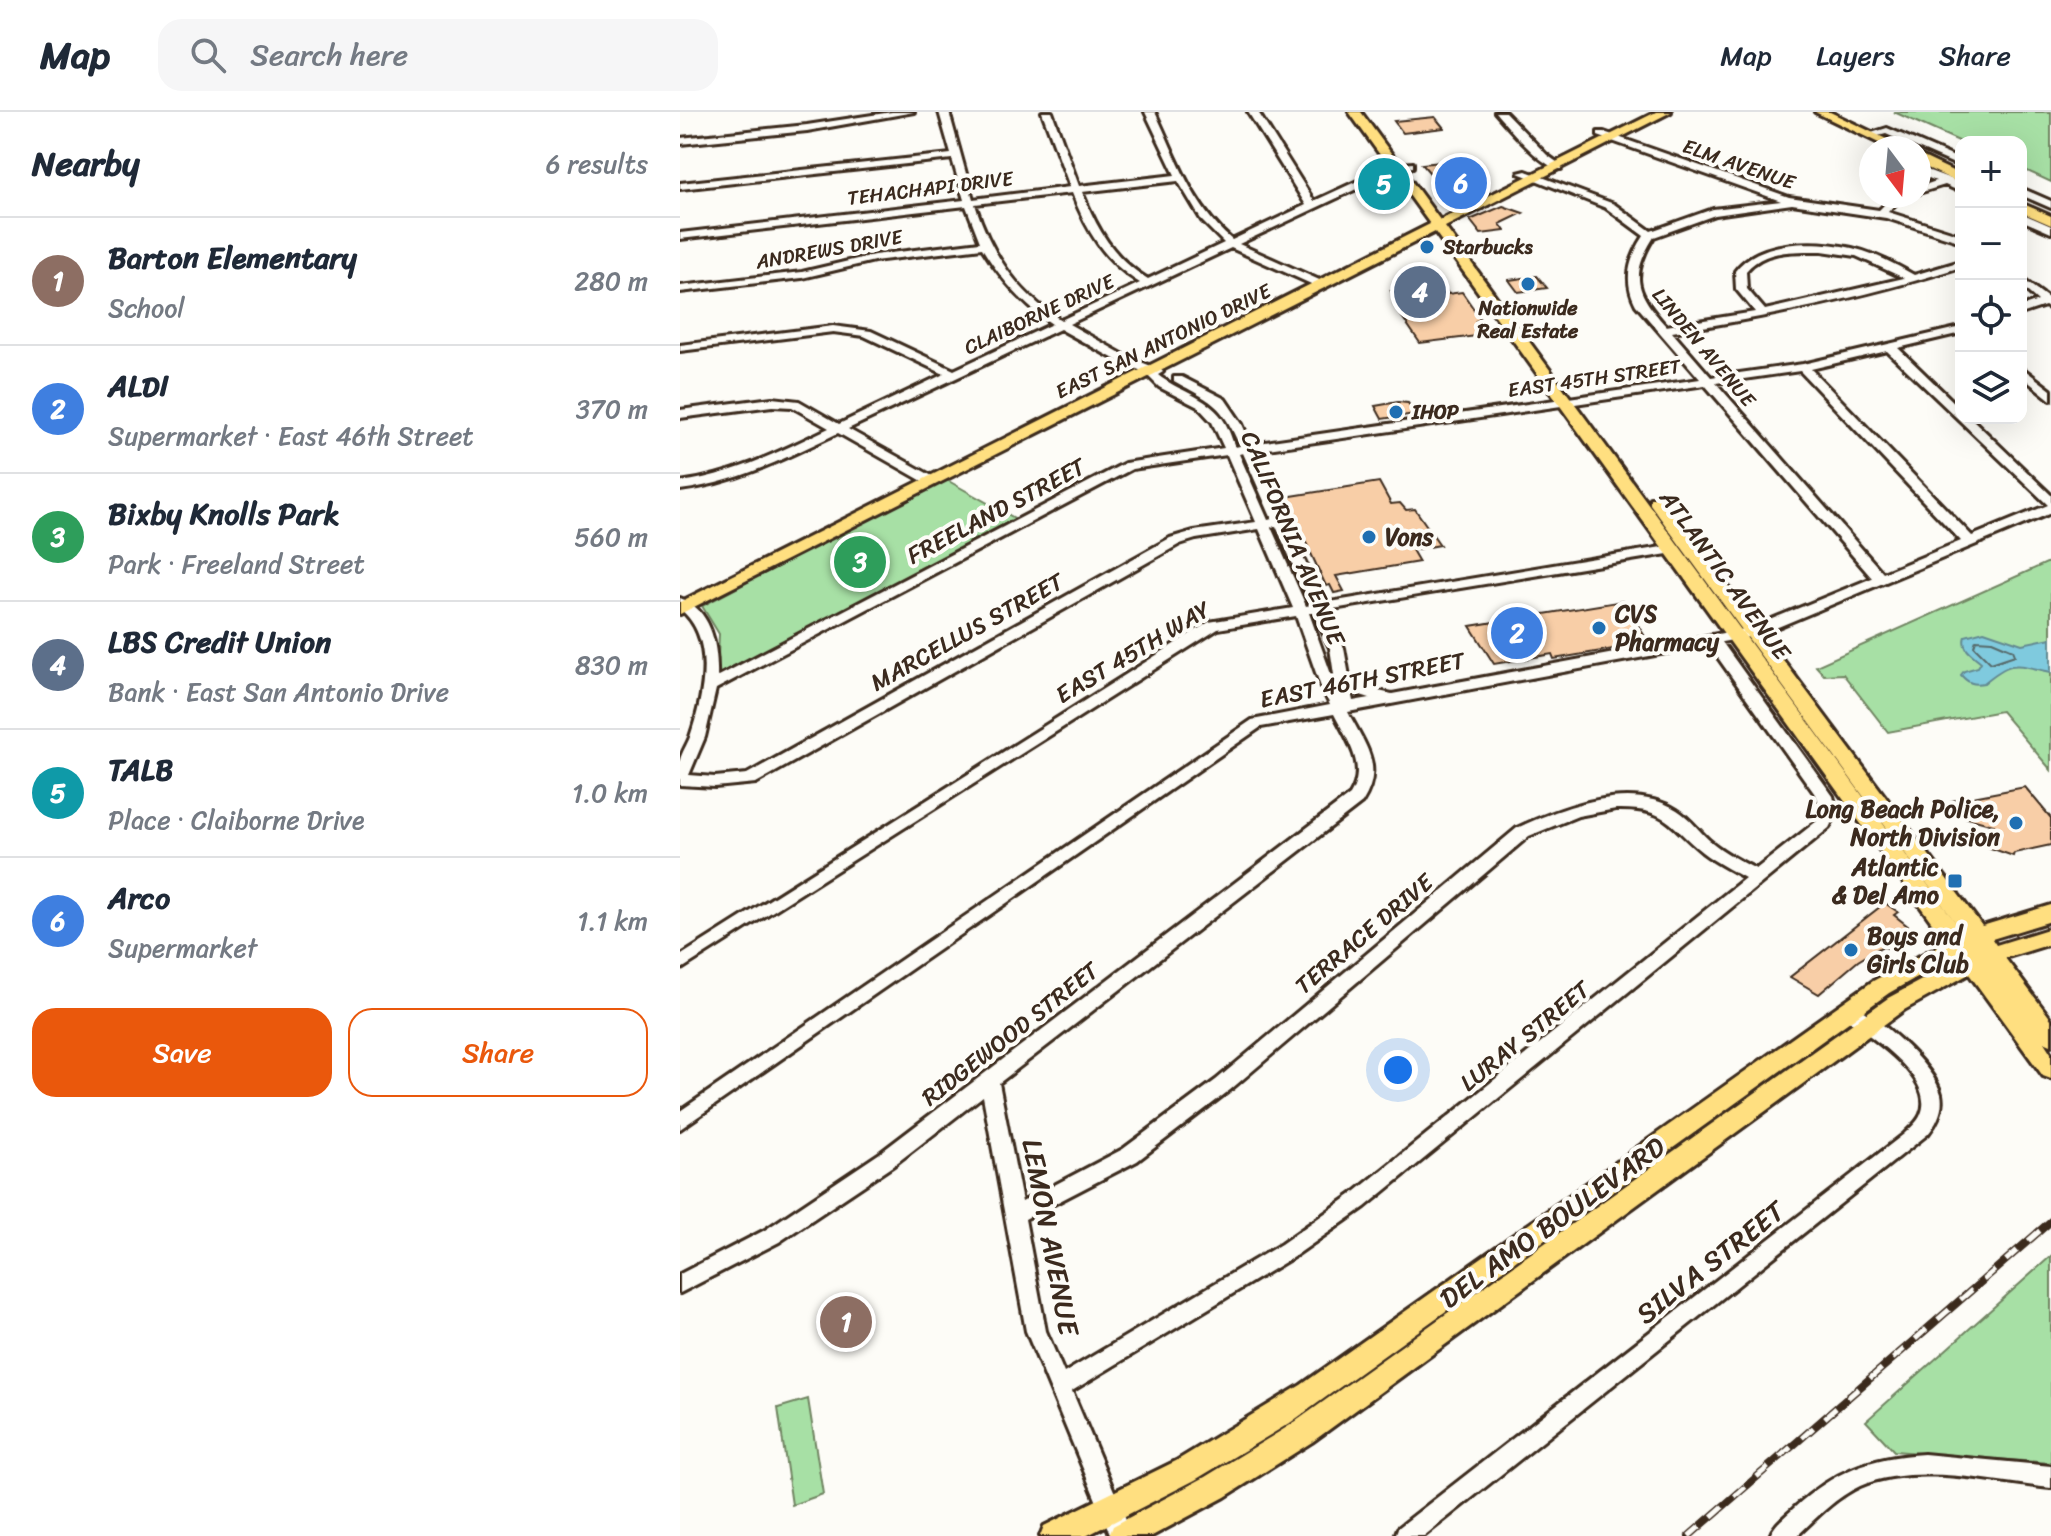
<!DOCTYPE html>
<meta charset="utf-8">
<style>
:root{--surface:#fff;--page:#f6f6f7;--text:#1f2937;--muted:#747a83;--line:#e0e1e3;--accent:#ea580c}
body{margin:0;font-family:Sriracha,sans-serif;background:var(--page);color:var(--text)}
.controls{position:absolute;right:24px;top:24px;display:grid;overflow:hidden;border-radius:16px;box-shadow:0 8px 32px #0002}
.controls button{width:72px;height:72px;display:grid;place-items:center;padding:0;border:0;border-bottom:2px solid var(--line);background:var(--surface);color:var(--text);font:40px sans-serif}
.compass{position:absolute;left:1179px;top:24px;width:72px;height:72px;border-radius:50%;background:var(--surface);box-shadow:0 8px 32px #0002;rotate:164deg}
.you{position:absolute;left:718px;top:958px;width:28px;height:28px;margin:-20px;border:6px solid #fff;border-radius:50%;background:#1a73e8;box-shadow:0 0 0 12px #1a73e833}
.badge{display:grid;place-items:center;width:52px;height:52px;border-radius:50%;background:var(--accent);color:#fff;font-size:26px;font-weight:700}
.pin{position:absolute;translate:-50% -50%;border:4px solid #fff;box-shadow:0 2px 8px #0006}
.list{margin:0;padding:0;list-style:none}
h2{display:flex;justify-content:space-between;align-items:center;height:104px;margin:0;padding:0 32px;font-size:34px}
h2 small{font-size:26px;font-weight:400;color:var(--muted)}
.list li{display:grid;grid-template-columns:52px 1fr auto;gap:24px;align-items:center;box-sizing:border-box;height:128px;padding:0 32px;border-top:2px solid var(--line)}
.list b{display:block;font-size:30px;white-space:nowrap}
.list p{margin:0;font-size:26px;white-space:nowrap;color:var(--muted)}
.list em{font-size:26px;font-style:normal;color:var(--muted)}
.actions{display:flex;gap:16px;padding:24px 32px}
.actions a{flex:1;padding:18px 0;border:2px solid var(--accent);border-radius:24px;text-align:center;font-size:28px;color:var(--accent)}
.actions .main{background:var(--accent);color:#fff}
.icon{flex:none;width:44px;height:44px;fill:none;stroke:currentColor;stroke-width:2;stroke-linecap:round;stroke-linejoin:round}
.map{position:relative;flex:none;width:1371px;height:1424px;overflow:hidden}
header{display:flex;align-items:center;gap:48px;box-sizing:border-box;height:112px;padding:0 40px;background:var(--surface);border-bottom:2px solid var(--line)}
header strong{font-size:38px}
nav{display:flex;gap:44px;margin-inline-start:auto;font-size:28px}
.search{width:560px;height:72px;background:var(--page);display:flex;align-items:center;gap:20px;box-sizing:border-box;padding:0 28px;border-radius:24px;color:var(--muted);font-size:30px}
main{display:flex}
aside{flex:1;background:var(--surface)}
.map>svg:first-child{display:block}
.green{fill:#a7e0a5;stroke:#718562;stroke-width:2}
.water{fill:#7fcade;stroke:#648a91;stroke-width:2}
.lines{fill:none;stroke-linecap:round;stroke-linejoin:round}
.shore{stroke:#566a6b;stroke-width:2}
.building{fill:#f8cea7;stroke:#3b2a1e;stroke-width:2}
.minor-casing{stroke:#3b2a1e;stroke-width:6}
.major-casing{stroke:#3b2a1e;stroke-width:6}
.minor{fill:#fdfcf7;fill-rule:evenodd}
.major{fill:#ffdf80;fill-rule:evenodd}
.rail-casing{stroke:#3b2a1e;stroke-width:8}
.rail{stroke:#fdfcf7;stroke-width:5;stroke-dasharray:15;stroke-linecap:butt}
.poi-dot{fill:#1f6fb2;stroke:#fdfcf7;stroke-width:3}
.labels{text-anchor:middle;stroke-width:8;stroke-linejoin:round;paint-order:stroke}
.far-street-label{font-size:20px;fill:#3b2a1e;stroke:#fdfcf7}
.far-poi-label{font-size:20px;font-weight:bold;fill:#3b2a1e;stroke:#fdfcf7;text-anchor:start}
.street-label{font-size:24px;fill:#3b2a1e;stroke:#fdfcf7}
.poi-label{font-size:24px;font-weight:bold;fill:#3b2a1e;stroke:#fdfcf7;text-anchor:start}
.near-street-label{font-size:28px;fill:#3b2a1e;stroke:#fdfcf7}
</style>
<header>
<strong>Map</strong>
<div class="search"><svg class="icon" aria-label="search" viewBox="0 0 24 24"><circle cx="10" cy="10" r="6"/><path d="M15 15l6 6"/></svg>Search here</div>
<nav><a>Map</a><a>Layers</a><a>Share</a></nav>
</header>
<main>
<aside>
<h2>Nearby<small>6 results</small></h2>
<ul class="list">
<li><span class="badge" style="background:#8d6e63">1</span><div><b>Barton Elementary</b><p>School</p></div><em>280 m</em></li>
<li><span class="badge" style="background:#3f7fe0">2</span><div><b>ALDI</b><p>Supermarket · East 46th Street</p></div><em>370 m</em></li>
<li><span class="badge" style="background:#2e9e5b">3</span><div><b>Bixby Knolls Park</b><p>Park · Freeland Street</p></div><em>560 m</em></li>
<li><span class="badge" style="background:#5c6f8a">4</span><div><b>LBS Credit Union</b><p>Bank · East San Antonio Drive</p></div><em>830 m</em></li>
<li><span class="badge" style="background:#0f9aa8">5</span><div><b>TALB</b><p>Place · Claiborne Drive</p></div><em>1.0 km</em></li>
<li><span class="badge" style="background:#3f7fe0">6</span><div><b>Arco</b><p>Supermarket</p></div><em>1.1 km</em></li>
</ul>
<div class="actions"><a class="main">Save</a><a>Share</a></div>
</aside>
<div class="map">
<svg width="1371" height="1424" viewBox="0 0 1371 1424">
<rect width="100%" height="100%" fill="#fdfcf7"/>
<filter id="ink" filterUnits="userSpaceOnUse"><feTurbulence type="fractalNoise" baseFrequency=".0125" numOctaves="2"/><feDisplacementMap in="SourceGraphic" scale="16" xChannelSelector="R" yChannelSelector="G"/><feConvolveMatrix kernelMatrix="1 2 1 2 8 2 1 2 1" color-interpolation-filters="sRGB"/></filter>
<g filter="url(#ink)">
<path class="green" d="M 1214,0 L 1371,0 L 1371,70 L 1341,56 L 1341,30 L 1281,30 Z
M 265,367 L 336,407 L 37,568 L 39,522 L 22,494 Z
M 1371,449 L 1371,658 L 1321,599 L 1208,620 L 1163,562 L 1144,563 L 1136,554 Z
M 1371,1144 L 1371,1351 L 1214,1339 L 1186,1309 Z
M 128,1287 L 143,1382 L 112,1393 L 98,1296 Z"/>
<path class="water" d="M 1304,519 L 1342,532 L 1371,526 L 1371,560 C 1335,553 1334,546 1304,571 C 1293,573 1288,571 1281,563 L 1284,559 L 1298,555 L 1301,550 C 1292,542 1281,537 1285,524 Z"/>
<g class="lines">
<path class="shore" d="M 1296,528 L 1312,529 L 1333,538 L 1335,543 L 1311,551 L 1294,534 Z"/>
</g>
<path class="building" d="M 755,5 L 764,16 L 723,21 L 714,9 Z
M 789,47 L 799,59 L 783,61 L 796,77 L 789,81 L 763,76 L 742,52 Z
M 710,65 L 713,67 L 725,83 L 714,88 L 707,77 L 694,72 Z
M 823,94 L 843,101 L 820,112 L 825,119 L 801,122 L 790,108 Z
M 857,164 L 867,176 L 838,180 L 829,168 Z
M 762,172 L 768,182 L 782,180 L 798,203 L 800,208 L 796,209 L 805,223 L 740,231 L 714,193 L 719,192 L 711,179 Z
M 718,290 L 728,291 L 735,302 L 702,307 L 695,294 Z
M 699,370 L 711,392 L 720,391 L 726,398 L 735,397 L 760,433 L 732,438 L 739,450 L 656,464 L 664,479 L 654,481 L 650,473 L 646,474 L 605,385 Z
M 943,489 L 969,531 L 874,547 L 872,542 L 814,552 L 790,514 Z
M 1345,675 L 1371,706 L 1371,733 L 1334,741 L 1333,744 L 1296,731 L 1299,724 L 1297,721 L 1313,713 L 1284,705 L 1272,689 Z
M 1205,791 L 1218,800 L 1214,803 L 1229,815 L 1222,820 L 1223,825 L 1209,836 L 1201,835 L 1178,849 L 1139,882 L 1110,865 Z"/>
<g class="lines">
<defs>
<path id="minor" d="M 212,0 L 234,0 L 127,19 L 0,32 L 0,26 L 127,13 Z
M 259,0 L 269,0 L 293,87 L 390,75 L 362,0 L 372,0 L 399,74 L 495,63 L 465,0 L 475,0 C 497,46 512,94 552,128 L 626,93 L 568,0 L 578,0 L 634,89 L 712,53 L 733,51 L 733,55 L 717,58 L 559,132 L 646,171 L 646,175 L 638,175 L 551,136 L 389,212 L 446,244 L 481,258 L 483,260 L 478,263 C 498,279 526,284 542,306 C 548,314 551,325 555,335 L 560,334 C 541,291 534,291 494,269 L 494,265 L 502,265 L 545,287 L 562,312 L 571,332 L 1020,267 L 956,193 C 943,168 949,147 964,124 L 926,96 L 838,61 L 846,59 L 934,92 L 971,119 L 1033,97 L 1101,89 L 918,24 L 918,20 L 924,20 L 1109,85 L 1199,98 L 1213,84 L 1223,84 L 1208,100 L 1281,123 L 1281,130 L 1206,106 L 1112,92 L 1035,103 L 974,125 C 948,166 958,182 986,214 L 1075,200 L 1056,177 L 1055,159 C 1079,127 1136,128 1172,136 C 1194,141 1215,152 1234,163 L 1281,149 L 1281,155 C 1186,185 1090,205 992,220 L 1031,265 L 1123,252 L 1281,215 L 1281,221 L 1218,236 L 1281,297 L 1281,306 L 1291,306 L 1371,383 L 1371,401 L 1079,523 L 1042,530 L 1153,684 L 1157,700 L 1149,716 L 685,1095 L 615,1144 L 392,1279 L 453,1424 L 431,1424 L 346,1219 L 303,984 L 214,1053 L 99,1130 L 0,1181 L 0,1162 L 85,1118 L 200,1041 L 670,683 C 688,654 667,628 654,602 L 581,615 L 0,1017 L 0,999 L 572,608 L 650,593 L 641,575 L 616,504 L 538,517 L 0,858 L 0,844 L 529,510 L 613,496 L 579,417 L 516,427 L 500,432 L 76,671 L 35,675 L 0,673 C 0,665 0,656 0,648 C 2,640 7,633 10,625 C 23,586 37,527 0,497 L 0,486 C 32,498 38,535 37,565 L 445,351 L 544,336 L 532,310 L 518,295 L 479,275 L 464,260 L 438,249 L 380,217 L 168,317 L 254,365 L 254,371 L 246,371 L 158,321 C 106,346 57,371 0,378 L 0,370 C 54,363 101,339 149,316 L 112,295 L 92,294 L 0,306 L 0,298 L 92,286 L 119,289 L 159,312 L 264,262 L 184,224 L 153,220 L 0,239 L 0,233 L 153,214 L 191,219 L 274,258 L 372,212 C 342,192 321,167 302,136 L 194,149 L 122,166 L 0,180 L 0,174 L 122,160 L 194,143 L 300,130 L 286,94 L 0,127 L 0,121 L 284,88 L 272,47 L 0,77 L 0,71 L 271,42 ZM 498,69 L 522,109 L 544,131 L 468,167 C 433,146 417,117 402,80 ZM 392,81 C 407,119 424,149 460,171 L 381,208 C 338,182 310,140 295,92 ZM 1142,139 L 1176,144 L 1224,166 L 1085,198 L 1067,177 L 1066,159 C 1084,137 1116,139 1142,139 ZM 1207,239 L 1368,393 L 1292,424 L 1131,257 ZM 1120,259 L 1281,429 L 1203,461 L 1036,271 ZM 1025,273 L 1192,466 L 1070,516 L 712,582 L 685,576 L 669,564 L 664,536 L 647,498 L 994,441 L 1001,437 L 994,433 L 644,491 L 574,339 ZM 563,341 L 592,407 L 588,408 L 559,342 ZM 547,343 L 576,410 L 514,419 L 490,426 L 67,662 L 35,665 L 9,663 L 25,625 L 36,577 L 452,357 ZM 596,414 L 631,493 L 626,494 L 591,415 ZM 629,501 L 634,501 L 650,536 L 656,576 ZM 1029,533 L 1137,685 L 1141,700 L 1137,709 L 1076,757 C 1060,749 1043,740 1029,728 C 1018,718 1010,706 997,698 C 950,669 883,695 837,716 L 536,968 L 443,1037 L 342,1090 L 319,971 L 682,691 C 705,655 685,633 668,600 ZM 671,580 L 690,586 L 673,589 ZM 936,697 C 987,696 987,711 1022,740 C 1035,750 1051,758 1065,766 L 671,1083 L 601,1132 L 384,1261 L 366,1219 L 345,1107 L 457,1049 L 550,978 L 849,724 L 898,704 Z
M 815,0 L 825,0 L 867,43 L 881,53 L 881,57 C 863,57 828,15 815,0 Z
M 1207,16 L 1281,48 L 1281,55 L 1206,22 L 1190,26 L 1185,23 Z
M 1239,55 L 1271,67 L 1281,73 L 1281,80 L 1265,73 L 1239,81 L 1239,75 L 1256,69 L 1239,62 Z
M 1341,76 L 1371,89 L 1371,96 L 1341,83 Z
M 1341,101 L 1371,114 L 1371,121 L 1341,108 Z
M 1341,166 L 1368,186 L 1371,185 L 1371,197 L 1365,194 L 1341,202 L 1341,195 L 1358,189 L 1341,174 Z
M 1341,255 L 1371,278 L 1371,288 L 1341,264 Z
M 1167,891 C 1194,900 1254,953 1261,982 C 1264,997 1257,1011 1248,1022 L 744,1424 L 715,1424 L 718,1416 L 1224,1022 C 1230,1016 1238,1010 1241,1002 C 1257,965 1185,921 1161,903 L 1158,898 L 1161,893 Z
M 1244,1342 L 1371,1354 L 1371,1376 C 1314,1370 1235,1350 1180,1374 C 1156,1385 1136,1406 1117,1424 L 1090,1424 C 1094,1412 1105,1405 1114,1396 C 1154,1359 1190,1345 1244,1342 Z"/>
<path id="major" d="M 669,0 L 681,0 L 760,108 L 976,0 L 991,0 L 765,115 L 1284,822 L 970,392 L 970,386 L 982,386 L 1302,814 L 1371,793 L 1371,809 L 1312,827 L 1316,833 L 1371,816 L 1371,832 L 1325,846 L 1371,907 L 1371,933 L 1364,930 L 1371,941 L 1371,967 L 1363,964 L 1289,862 L 1224,898 L 632,1330 L 545,1385 L 472,1424 L 429,1424 L 433,1414 L 525,1365 L 612,1312 L 1208,886 L 1279,848 L 1276,843 L 1209,881 L 610,1311 L 515,1368 L 406,1424 L 360,1424 L 364,1414 L 496,1349 L 621,1273 L 1193,869 L 1266,830 L 755,120 L 0,502 L 0,490 L 750,112 Z
M 1135,0 L 1150,0 L 1225,36 L 1209,36 Z
M 1239,43 L 1281,63 L 1281,72 L 1239,52 Z
M 1341,91 L 1371,104 L 1371,113 L 1341,100 Z"/>
</defs>
<use href="#minor" class="minor-casing"/>
<use href="#major" class="major-casing"/>
<use href="#minor" class="minor"/>
<use href="#major" class="major"/>
<defs>
<path id="rail" d="M 1009,1424 L 1371,1109"/>
</defs>
<use href="#rail" class="rail-casing"/>
<use href="#rail" class="rail"/>
</g>
</g>
<g class="poi-dot">
<circle cx="747" cy="135" r="8"/>
<circle cx="848" cy="172" r="8"/>
<circle cx="716" cy="300" r="8"/>
<circle cx="689" cy="425" r="8"/>
<circle cx="919" cy="516" r="8"/>
<circle cx="1336" cy="711" r="8"/>
<rect x="1267" y="761" width="16" height="16" rx="4"/>
<circle cx="1171" cy="838" r="8"/>
</g>
<g class="labels">
<g class="far-street-label">
<text transform="translate(1059 52) rotate(19)" y="7">ELM AVENUE</text>
<text transform="translate(250 76) rotate(-7)" y="7">TEHACHAPI DRIVE</text>
<text transform="translate(149 137) rotate(-10)" y="7">ANDREWS DRIVE</text>
<text transform="translate(359 202) rotate(-25)" y="7">CLAIBORNE DRIVE</text>
<text transform="translate(483 229) rotate(-26)" y="7">EAST SAN ANTONIO DRIVE</text>
<text transform="translate(1024 235) rotate(50)" y="7">LINDEN AVENUE</text>
<text transform="translate(914 266) rotate(-8)" y="7">EAST 45TH STREET</text>
</g>
<g class="far-poi-label">
<text x="763" y="142">Starbucks</text>
<text x="848" y="203" text-anchor="middle">Nationwide<tspan x="848" dy="23">Real Estate</tspan></text>
<text x="732" y="307">IHOP</text>
</g>
<g class="street-label">
<text transform="translate(316 399) rotate(-28)" y="8">FREELAND STREET</text>
<text transform="translate(613 426) rotate(67)" y="8">CALIFORNIA AVENUE</text>
<text transform="translate(1045 463) rotate(54)" y="8">ATLANTIC AVENUE</text>
<text transform="translate(287 520) rotate(-29)" y="8">MARCELLUS STREET</text>
<text transform="translate(453 540) rotate(-31)" y="8">EAST 45TH WAY</text>
<text transform="translate(682 568) rotate(-11)" y="8">EAST 46TH STREET</text>
<text transform="translate(684 822) rotate(-40)" y="8">TERRACE DRIVE</text>
<text transform="translate(330 922) rotate(-38)" y="8">RIDGEWOOD STREET</text>
<text transform="translate(845 924) rotate(-39)" y="8">LURAY STREET</text>
</g>
<g class="poi-label">
<text x="705" y="433">Vons</text>
<text x="935" y="510">CVS<tspan x="935" dy="28">Pharmacy</tspan></text>
<text x="1320" y="705" text-anchor="end">Long Beach Police,<tspan x="1320" dy="28">North Division</tspan></text>
<text x="1259" y="763" text-anchor="end">Atlantic<tspan x="1259" dy="28">&amp; Del Amo</tspan></text>
<text x="1187" y="832">Boys and<tspan x="1187" dy="28">Girls Club</tspan></text>
</g>
<g class="near-street-label">
<text transform="translate(872 1110) rotate(-36)" y="10">DEL AMO BOULEVARD</text>
<text transform="translate(371 1125) rotate(79)" y="10">LEMON AVENUE</text>
<text transform="translate(1030 1150) rotate(-38)" y="10">SILVA STREET</text>
</g>
</g>
</svg>
<div class="controls">
<button>+</button>
<button>−</button>
<button><svg class="icon" aria-label="locate" viewBox="0 0 24 24"><circle cx="12" cy="12" r="6"/><path d="M12 2v4M12 18v4M2 12h4M18 12h4"/></svg></button>
<button><svg class="icon" aria-label="layers" viewBox="0 0 24 24"><path d="M12 4l9 5-9 5-9-5zM3 14l9 5 9-5"/></svg></button>
</div>
<svg class="compass" viewBox="-18 -18 36 36"><path d="M0-13l5 13h-10z" fill="#e53935"/><path d="M0 13l5-13h-10z" fill="#747a83"/></svg>
<div class="you"></div>
<div class="pin badge" style="left:166px;top:1210px;background:#8d6e63">1</div>
<div class="pin badge" style="left:837px;top:521px;background:#3f7fe0">2</div>
<div class="pin badge" style="left:180px;top:450px;background:#2e9e5b">3</div>
<div class="pin badge" style="left:740px;top:180px;background:#5c6f8a">4</div>
<div class="pin badge" style="left:704px;top:72px;background:#0f9aa8">5</div>
<div class="pin badge" style="left:781px;top:71px;background:#3f7fe0">6</div>
</div>
</main>
